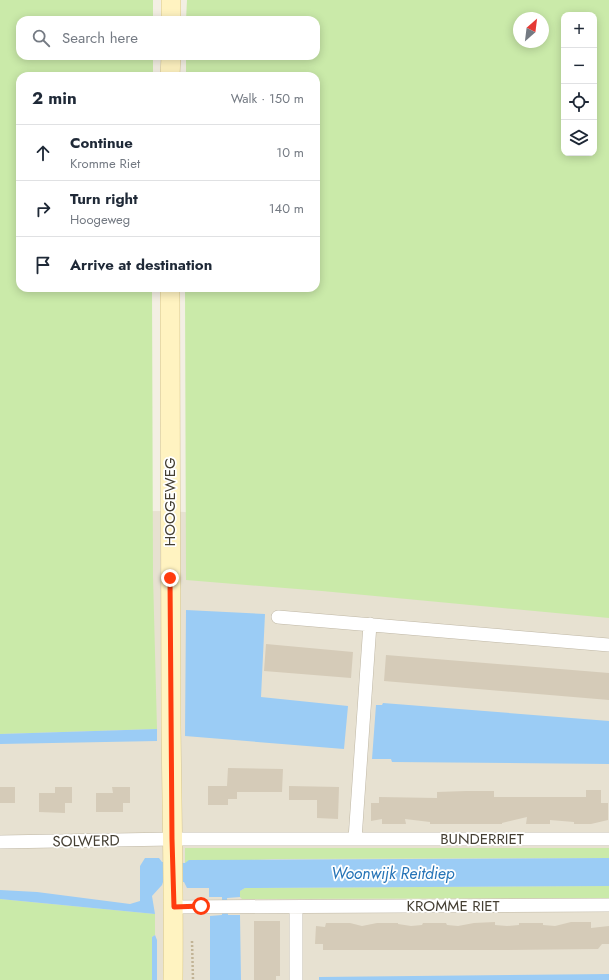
<!DOCTYPE html>
<meta charset="utf-8">
<style>
:root{--surface:#fff;--page:#f6f6f7;--text:#1f2937;--muted:#747a83;--line:#e0e1e3}
body{margin:0;font-family:Jost,sans-serif;background:var(--page);color:var(--text)}
.controls{position:absolute;right:12px;top:12px;display:grid;overflow:hidden;border-radius:8px;box-shadow:0 2px 10px #0003}
.controls button{width:36px;height:36px;display:grid;place-items:center;padding:0;border:0;border-bottom:1px solid var(--line);background:var(--surface);color:var(--text);font:20px sans-serif}
.compass{position:absolute;left:513px;top:12px;width:36px;height:36px;border-radius:50%;background:var(--surface);box-shadow:0 2px 10px #0003;rotate:28deg}
.stop{position:absolute;width:12px;height:12px;margin:-9px;border:3px solid #ff3c0e;border-radius:50%;background:#fff}
.stop.end{background:#ff3c0e;border-color:#fff;box-shadow:0 1px 4px #0008}
.list{margin:0;padding:0;list-style:none}
h2{display:flex;justify-content:space-between;align-items:center;height:52px;margin:0;padding:0 16px;font-size:17px}
h2 small{font-size:13px;font-weight:400;color:var(--muted)}
.list li{display:grid;grid-template-columns:26px 1fr auto;gap:12px;align-items:center;box-sizing:border-box;height:56px;padding:0 16px;border-top:1px solid var(--line)}
.list b{display:block;font-size:15px;white-space:nowrap}
.list p{margin:0;font-size:13px;white-space:nowrap;color:var(--muted)}
.list em{font-size:13px;font-style:normal;color:var(--muted)}
.icon{flex:none;width:22px;height:22px;fill:none;stroke:currentColor;stroke-width:2;stroke-linecap:round;stroke-linejoin:round}
.map{position:relative;flex:none;width:609px;height:980px;overflow:hidden}
.search{position:absolute;background:var(--surface);box-shadow:0 2px 10px #0003;left:16px;top:16px;width:304px;height:44px;display:flex;align-items:center;gap:10px;box-sizing:border-box;padding:0 14px;border-radius:12px;color:var(--muted);font-size:15px}
.panel{position:absolute;background:var(--surface);box-shadow:0 2px 10px #0003;left:16px;top:72px;width:304px;height:220px;border-radius:12px}
.map>svg:first-child{display:block}
.residential{fill:#e7e1d1}
.green{fill:#caeaa9;fill-rule:evenodd}
.water{fill:#9bccf5}
.building{fill:#d5cbb8}
.lines{fill:none;stroke-linecap:round;stroke-linejoin:round}
.street-casing{stroke:#bfb7a5;stroke-width:14}
.secondary-casing{stroke:#d6c690;stroke-width:20}
.path{stroke:#c2b496;stroke-width:2.5;stroke-dasharray:2 2;stroke-linecap:butt}
.street{stroke:#fff;stroke-width:13}
.secondary{stroke:#fff3c1;stroke-width:19}
.route{stroke:#ff3c0e;stroke-width:5}
.labels{text-anchor:middle;stroke-width:3.5;stroke-linejoin:round;paint-order:stroke}
.street-label{font-size:15px;fill:#453f33;stroke:#fff}
.water-label{font-size:16px;font-style:italic;fill:#2674b7;stroke:#fff}
</style>
<div class="map">
<svg width="609" height="980" viewBox="0 0 609 980">
<rect width="100%" height="100%" fill="#f3efe3"/>
<path class="residential" d="M 169,511 L 609,540 L 609,980 L 0,980 L 0,512 Z"/>
<path class="green" d="M 0,0 L 153,0 L 153,20 L 20,20 L 20,56 L 153,56 L 153,76 L 20,76 L 20,288 L 152,288 L 153,576 L 157,729 L 0,734 Z
M 187,0 L 609,0 L 609,618 L 322,591 L 186,580 L 185,288 L 316,288 L 316,76 L 186,76 L 186,56 L 316,56 L 316,20 L 186,20 ZM 564,15 L 594,15 L 594,153 L 564,153 ZM 519,18 L 543,18 L 543,42 L 519,42 Z
M 185,848 L 609,848 L 609,858 L 274,859 L 185,863 Z
M 609,886 L 609,898 L 242,899 L 240,897 L 240,891 L 245,888 Z
M 0,899 L 155,914 L 155,935 L 152,937 L 152,980 L 0,980 Z"/>
<path class="water" d="M 186,610 L 265,614 L 261,697 L 348,706 L 344,749 L 185,736 Z
M 383,703 L 609,721 L 609,764 L 392,762 L 391,759 L 372,759 L 376,705 L 382,705 Z
M 157,729 L 157,741 L 0,744 L 0,734 Z
M 145,858 L 159,858 L 162,862 L 185,863 L 189,860 L 609,858 L 609,886 L 245,888 L 240,891 L 240,897 L 227,898 L 228,915 L 240,915 L 241,980 L 210,980 L 210,916 L 222,915 L 222,897 L 209,897 L 209,888 L 187,888 L 184,882 L 163,882 L 162,885 L 152,896 L 155,914 L 0,899 L 0,890 L 37,892 L 130,904 L 140,901 L 140,866 Z
M 155,935 L 157,940 L 157,980 L 152,980 L 152,937 Z
M 609,974 L 609,980 L 319,980 L 319,977 Z"/>
<path class="building" d="M 266,644 L 353,652 L 351,678 L 264,671 Z
M 386,655 L 609,673 L 609,700 L 384,681 Z
M 228,768 L 283,769 L 282,792 L 237,792 L 237,799 L 228,799 L 228,805 L 208,805 L 208,786 L 227,786 Z
M 289,786 L 339,787 L 338,819 L 317,818 L 317,800 L 289,800 Z
M 0,787 L 15,787 L 15,803 L 0,803 Z
M 55,787 L 72,787 L 72,803 L 65,803 L 65,813 L 39,812 L 39,793 L 55,793 Z
M 112,787 L 130,787 L 130,803 L 123,803 L 123,812 L 96,812 L 96,793 L 113,793 Z
M 586,790 L 601,790 L 601,803 L 608,803 L 608,820 L 591,824 L 574,824 L 574,822 L 550,820 L 550,824 L 526,824 L 527,817 L 502,823 L 502,824 L 430,824 L 430,822 L 405,819 L 406,824 L 382,824 L 382,819 L 371,821 L 371,803 L 379,803 L 379,797 L 437,798 L 437,792 L 466,791 L 494,791 L 494,797 L 586,797 Z
M 254,921 L 280,921 L 280,976 L 276,976 L 276,980 L 254,980 Z
M 495,922 L 495,925 L 507,926 L 519,925 L 519,923 L 543,923 L 543,925 L 555,926 L 571,922 L 591,922 L 591,928 L 609,926 L 609,944 L 602,944 L 598,949 L 504,950 L 323,950 L 323,944 L 315,944 L 316,926 L 325,927 L 326,923 L 350,923 L 362,926 L 377,923 L 398,923 L 398,924 L 411,926 L 422,925 L 423,923 L 446,923 L 447,925 L 458,926 L 474,923 Z"/>
<g class="lines">
<defs>
<path id="street" d="M 278,617 L 609,645
M 355,839 L 370,624
M 0,842 L 172,839 L 609,839
M 174,907 L 609,905
M 296,980 L 296,907"/>
<path id="secondary" d="M 171,20 L 171,0
M 170,76 L 171,56
M 170,288 C 170,434 170,580 171,726 C 172,811 174,895 173,980"/>
</defs>
<use href="#street" class="street-casing"/>
<use href="#secondary" class="secondary-casing"/>
<path class="path" d="M 192,941 L 193,980"/>
<use href="#street" class="street"/>
<use href="#secondary" class="secondary"/>
</g>
<g class="lines">
<path class="route" d="M 170,578 L 172,839 L 174,907 L 201,906"/>
</g>
<g class="labels">
<g class="street-label">
<text transform="translate(170 502) rotate(-90)" y="5">HOOGEWEG</text>
<text x="482" y="844">BUNDERRIET</text>
<text transform="translate(86 841) rotate(-1)" y="5">SOLWERD</text>
<text x="453" y="911">KROMME RIET</text>
</g>
<g class="water-label">
<text x="393" y="879">Woonwijk Reitdiep</text>
</g>
</g>
</svg>
<div class="controls">
<button>+</button>
<button>−</button>
<button><svg class="icon" aria-label="locate" viewBox="0 0 24 24"><circle cx="12" cy="12" r="6"/><path d="M12 2v4M12 18v4M2 12h4M18 12h4"/></svg></button>
<button><svg class="icon" aria-label="layers" viewBox="0 0 24 24"><path d="M12 4l9 5-9 5-9-5zM3 14l9 5 9-5"/></svg></button>
</div>
<svg class="compass" viewBox="-18 -18 36 36"><path d="M0-13l5 13h-10z" fill="#e53935"/><path d="M0 13l5-13h-10z" fill="#747a83"/></svg>
<div class="stop" style="left:201px;top:906px"></div>
<div class="stop end" style="left:170px;top:578px"></div>
<div class="search"><svg class="icon" aria-label="search" viewBox="0 0 24 24"><circle cx="10" cy="10" r="6"/><path d="M15 15l6 6"/></svg>Search here</div>
<section class="panel">
<h2>2 min<small>Walk · 150 m</small></h2>
<ul class="list">
<li><svg class="icon" aria-label="ahead" viewBox="0 0 24 24"><path d="M12 20V5M6 11l6-6 6 6"/></svg><div><b>Continue</b><p>Kromme Riet</p></div><em>10 m</em></li>
<li><svg class="icon" aria-label="right" viewBox="0 0 24 24"><path d="M7 20v-9h11M14 6l5 5-5 5"/></svg><div><b>Turn right</b><p>Hoogeweg</p></div><em>140 m</em></li>
<li><svg class="icon" aria-label="arrive" viewBox="0 0 24 24"><path d="M6 21V4h12l-3 4 3 4H6"/></svg><div><b>Arrive at destination</b></div></li>
</ul>
</section>
</div>
